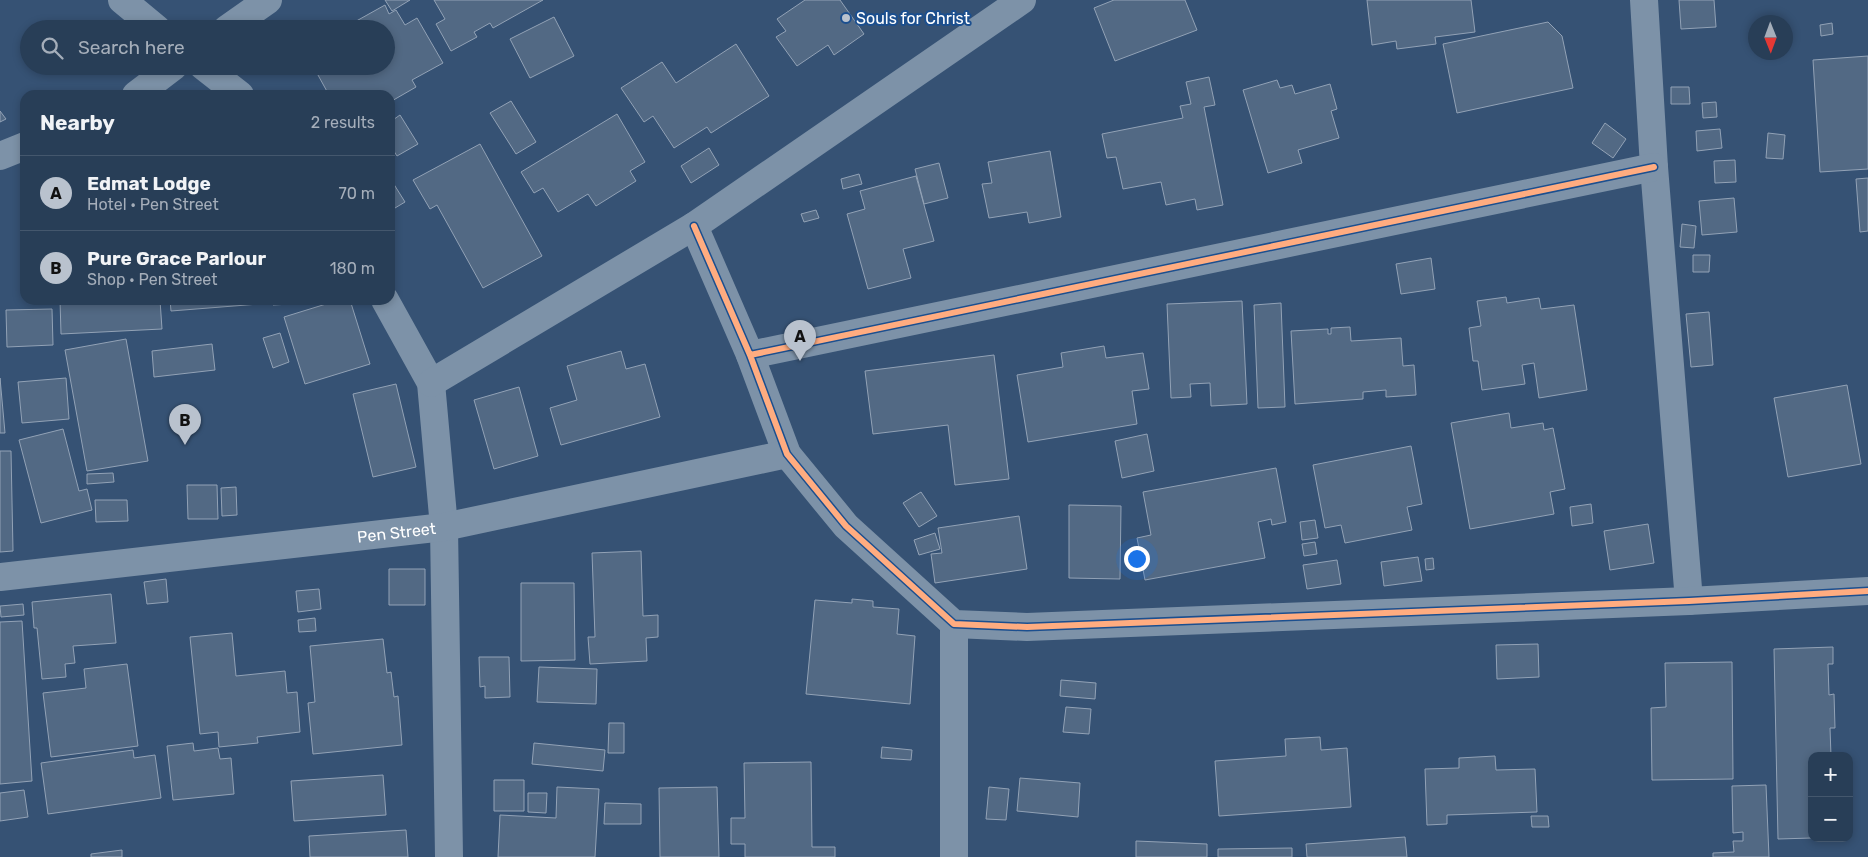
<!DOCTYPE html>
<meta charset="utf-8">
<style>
:root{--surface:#283e57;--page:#344961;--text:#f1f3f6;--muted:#a5aeba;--line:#44576d;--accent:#b9c2ce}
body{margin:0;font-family:Rubik,sans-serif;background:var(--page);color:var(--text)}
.controls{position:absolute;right:15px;bottom:15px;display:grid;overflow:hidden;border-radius:10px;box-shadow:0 2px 8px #0003}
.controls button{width:45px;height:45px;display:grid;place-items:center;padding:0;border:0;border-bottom:1px solid var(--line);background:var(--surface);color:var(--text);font:25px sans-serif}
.compass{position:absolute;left:1748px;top:15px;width:45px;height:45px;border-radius:50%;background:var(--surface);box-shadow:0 2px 8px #0003;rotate:179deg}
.you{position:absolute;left:1136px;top:558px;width:18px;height:18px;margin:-12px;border:4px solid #fff;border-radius:50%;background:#1a73e8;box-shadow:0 0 0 8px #1a73e833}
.badge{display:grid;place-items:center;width:32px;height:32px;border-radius:50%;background:var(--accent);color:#111;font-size:16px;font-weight:700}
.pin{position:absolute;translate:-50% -41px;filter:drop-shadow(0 1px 2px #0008)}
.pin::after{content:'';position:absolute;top:26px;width:18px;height:15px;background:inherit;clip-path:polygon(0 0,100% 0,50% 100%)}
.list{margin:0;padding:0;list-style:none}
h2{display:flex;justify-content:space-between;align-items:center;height:65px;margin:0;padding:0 20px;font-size:21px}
h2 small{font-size:16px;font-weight:400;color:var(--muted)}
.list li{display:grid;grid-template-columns:32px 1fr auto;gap:15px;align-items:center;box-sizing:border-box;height:75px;padding:0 20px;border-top:1px solid var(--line)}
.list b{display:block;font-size:19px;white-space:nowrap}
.list p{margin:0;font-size:16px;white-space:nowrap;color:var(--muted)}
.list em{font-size:16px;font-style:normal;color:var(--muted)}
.icon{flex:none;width:28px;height:28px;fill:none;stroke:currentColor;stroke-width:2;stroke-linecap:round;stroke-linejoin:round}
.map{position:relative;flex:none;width:1868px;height:857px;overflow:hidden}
.search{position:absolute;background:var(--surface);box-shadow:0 2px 8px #0003;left:20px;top:20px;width:375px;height:55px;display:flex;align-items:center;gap:12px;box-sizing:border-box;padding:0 18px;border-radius:28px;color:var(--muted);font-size:19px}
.panel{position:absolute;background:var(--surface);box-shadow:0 2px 8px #0003;left:20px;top:90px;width:375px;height:215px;border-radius:15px}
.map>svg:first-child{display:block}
.building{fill:#526984;stroke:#92a2b6}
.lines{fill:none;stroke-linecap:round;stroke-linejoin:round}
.street{stroke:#7d92a8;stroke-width:28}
.cycleway-casing{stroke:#1b4f8f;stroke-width:9}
.cycleway{stroke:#ffac80;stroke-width:6}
.poi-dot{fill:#b9c2ce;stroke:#1b4f8f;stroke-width:2}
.labels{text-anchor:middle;stroke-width:4;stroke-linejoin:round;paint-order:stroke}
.poi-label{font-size:16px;fill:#fff;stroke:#1b4f8f;text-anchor:start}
.street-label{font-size:16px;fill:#fff;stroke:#1b4f8f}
</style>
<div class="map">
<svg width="1868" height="857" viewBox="0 0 1868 857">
<rect width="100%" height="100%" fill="#365274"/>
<path class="building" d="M 385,0 L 410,0 L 392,11 Z
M 434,0 L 543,0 L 493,28 L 490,23 L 474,32 L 477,37 L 451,51 L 436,24 L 445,19 Z
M 805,0 L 840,0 L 864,34 L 834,55 L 828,45 L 797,66 L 776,37 L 786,31 L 777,19 Z
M 1114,0 L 1185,0 L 1197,30 L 1115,61 L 1094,8 Z
M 1367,0 L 1471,0 L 1475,32 L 1435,37 L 1436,44 L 1397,49 L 1396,41 L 1372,45 Z
M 1679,0 L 1714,0 L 1716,27 L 1681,29 Z
M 385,5 L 389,14 L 396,10 L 405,25 L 417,18 L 443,63 L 412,80 L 416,87 L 390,102 L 390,95 L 329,95 L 313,66 L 386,66 L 386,29 L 342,29 Z
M 554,17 L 574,56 L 530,78 L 510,39 Z
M 1548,22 L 1562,36 L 1573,88 L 1457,113 L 1443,44 Z
M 1832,23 L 1833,34 L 1821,36 L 1820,25 Z
M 736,44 L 769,96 L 711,133 L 707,127 L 674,148 L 653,116 L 644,122 L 621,88 L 662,62 L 676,83 Z
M 1868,56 L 1868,169 L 1820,172 L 1813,60 Z
M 1209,77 L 1215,105 L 1204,107 L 1223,205 L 1197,210 L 1195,199 L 1166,205 L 1161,182 L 1123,189 L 1116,157 L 1107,158 L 1102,134 L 1183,118 L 1180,106 L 1191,104 L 1186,82 Z
M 1277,80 L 1280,88 L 1292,85 L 1295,94 L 1330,84 L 1337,109 L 1331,111 L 1339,138 L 1298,150 L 1302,163 L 1268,173 L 1243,90 Z
M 1671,87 L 1689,87 L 1690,104 L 1671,104 Z
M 511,101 L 536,142 L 516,154 L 490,113 Z
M 1716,102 L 1717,117 L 1703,118 L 1702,103 Z
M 0,111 L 6,119 L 0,122 Z
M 617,114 L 645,162 L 630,171 L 636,181 L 596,206 L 588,194 L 558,212 L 543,188 L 534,193 L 521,172 Z
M 400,115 L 418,144 L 397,156 L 390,145 L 390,122 Z
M 1605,123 L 1626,139 L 1613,158 L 1592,143 Z
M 1720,129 L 1722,148 L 1697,151 L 1696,131 Z
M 1768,133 L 1785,135 L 1783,159 L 1766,158 Z
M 480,144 L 542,256 L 483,288 L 437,205 L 430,209 L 413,180 Z
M 709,148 L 719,165 L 691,183 L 681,166 Z
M 1050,151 L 1061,217 L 1029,223 L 1027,212 L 989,218 L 982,184 L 992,183 L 988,162 Z
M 1735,160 L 1736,182 L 1715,183 L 1714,161 Z
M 939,163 L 948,198 L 924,204 L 915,169 Z
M 859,174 L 862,184 L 843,189 L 841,179 Z
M 916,176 L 934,241 L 903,249 L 911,278 L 868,289 L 847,214 L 865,209 L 860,191 Z
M 390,178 L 405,202 L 390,211 Z
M 1868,178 L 1868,231 L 1860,232 L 1856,179 Z
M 1734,198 L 1737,232 L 1702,235 L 1699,201 Z
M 816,210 L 819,218 L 804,222 L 801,214 Z
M 1682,224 L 1696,226 L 1694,248 L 1680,247 Z
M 1693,255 L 1710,255 L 1709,272 L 1693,272 Z
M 1431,258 L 1435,289 L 1401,294 L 1396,264 Z
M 1506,297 L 1507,303 L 1539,298 L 1541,309 L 1574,305 L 1587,390 L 1539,398 L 1534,363 L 1522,365 L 1525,384 L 1482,390 L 1478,361 L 1473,361 L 1469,328 L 1481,326 L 1477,301 Z
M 60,300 L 160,300 L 162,329 L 61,334 Z
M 170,300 L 259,300 L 259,304 L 171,311 Z
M 273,300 L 325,300 L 325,302 L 273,305 Z
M 339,300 L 350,300 L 370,364 L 305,384 L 284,317 Z
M 1242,301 L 1247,404 L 1211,406 L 1210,383 L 1190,384 L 1191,397 L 1171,398 L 1167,304 Z
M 1281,303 L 1285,407 L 1258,408 L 1254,305 Z
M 52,309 L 53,345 L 7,347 L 6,310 Z
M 1709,312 L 1713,365 L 1691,367 L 1686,314 Z
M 1350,327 L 1351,341 L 1401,338 L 1403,366 L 1414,365 L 1416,395 L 1386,397 L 1386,390 L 1363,392 L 1363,399 L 1295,404 L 1291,331 L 1328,329 L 1328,334 L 1331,334 L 1331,328 Z
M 280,333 L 289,362 L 273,368 L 263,338 Z
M 126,339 L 148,461 L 87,471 L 65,350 Z
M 212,344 L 215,370 L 154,377 L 152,351 Z
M 1104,346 L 1106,358 L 1143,353 L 1149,389 L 1132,391 L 1137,424 L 1028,442 L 1017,375 L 1063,367 L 1061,353 Z
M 621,351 L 626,369 L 645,364 L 660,417 L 561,445 L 550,408 L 577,400 L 567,366 Z
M 994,355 L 1009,479 L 955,485 L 948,425 L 873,434 L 865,371 Z
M 0,378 L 5,433 L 0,433 Z
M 66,378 L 69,419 L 22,423 L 18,382 Z
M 396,384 L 416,467 L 373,477 L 353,394 Z
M 1847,385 L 1861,464 L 1788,477 L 1774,398 Z
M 519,387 L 538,456 L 494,469 L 474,400 Z
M 1509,413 L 1511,428 L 1543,423 L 1544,430 L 1553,428 L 1565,489 L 1550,492 L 1554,514 L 1470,529 L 1451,423 Z
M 63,429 L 79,491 L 87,489 L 92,510 L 41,523 L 19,440 Z
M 1147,434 L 1154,471 L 1122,478 L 1115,441 Z
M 1411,446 L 1422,504 L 1407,507 L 1412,530 L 1345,543 L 1341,525 L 1325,528 L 1313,465 Z
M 0,451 L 11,451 L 13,551 L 0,552 Z
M 1276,468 L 1286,522 L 1272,525 L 1271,519 L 1258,522 L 1265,558 L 1145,580 L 1137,538 L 1151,535 L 1143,492 Z
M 113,473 L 114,482 L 87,484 L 87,474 Z
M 187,485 L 217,485 L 218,519 L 188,519 Z
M 236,487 L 237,515 L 222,516 L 221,488 Z
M 921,492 L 937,516 L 919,527 L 903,503 Z
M 95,500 L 127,500 L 128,521 L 96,522 Z
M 1591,504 L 1593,523 L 1572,526 L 1570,507 Z
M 1069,505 L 1121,506 L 1120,579 L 1069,578 Z
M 1019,516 L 1027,569 L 935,583 L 931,554 L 942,553 L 938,528 Z
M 1315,520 L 1318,538 L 1302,540 L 1300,522 Z
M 1648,524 L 1654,563 L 1610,570 L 1604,531 Z
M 935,533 L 940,549 L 919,555 L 914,540 Z
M 1315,542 L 1317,554 L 1304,556 L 1302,544 Z
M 641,551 L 643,616 L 658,615 L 658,637 L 646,638 L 647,661 L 590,664 L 588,637 L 595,637 L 592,553 Z
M 1418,557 L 1422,581 L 1384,586 L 1381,562 Z
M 1433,558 L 1434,569 L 1426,570 L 1425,559 Z
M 1337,560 L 1341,584 L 1307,589 L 1303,565 Z
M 389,569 L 425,569 L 425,605 L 389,605 Z
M 166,579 L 168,602 L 147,604 L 144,582 Z
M 521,583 L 574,583 L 575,660 L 521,661 Z
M 319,589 L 321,609 L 298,612 L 296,591 Z
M 111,594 L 116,643 L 73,646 L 75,663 L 65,664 L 66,677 L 42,679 L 37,628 L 34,628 L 32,602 Z
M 852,599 L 873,601 L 873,607 L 899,609 L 897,634 L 915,636 L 910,704 L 806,694 L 815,600 L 852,603 Z
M 23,604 L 24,615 L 1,617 L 0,606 Z
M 315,618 L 316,631 L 299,632 L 298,620 Z
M 22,621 L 32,781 L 0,784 L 0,622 Z
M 232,633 L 236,676 L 285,671 L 287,693 L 297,692 L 300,732 L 257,737 L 258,743 L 219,747 L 218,732 L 200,734 L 190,637 Z
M 383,639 L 387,673 L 391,672 L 394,697 L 398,696 L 402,745 L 313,754 L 308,703 L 315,702 L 310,646 Z
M 1538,644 L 1539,677 L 1497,679 L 1496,645 Z
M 1833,647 L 1833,664 L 1828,664 L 1829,695 L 1834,694 L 1835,728 L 1830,728 L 1831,756 L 1812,756 L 1812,838 L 1778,839 L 1774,649 Z
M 479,657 L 509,657 L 510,697 L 485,698 L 485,686 L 480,687 Z
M 1732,662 L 1733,779 L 1652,780 L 1651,708 L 1666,707 L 1665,663 Z
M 127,664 L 138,746 L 51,757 L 43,693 L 86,688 L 84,669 Z
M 539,667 L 597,669 L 596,704 L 537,702 Z
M 1061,680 L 1096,683 L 1095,699 L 1060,696 Z
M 1066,707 L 1091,709 L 1089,734 L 1063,732 Z
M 609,723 L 624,723 L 624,753 L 608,753 Z
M 1320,737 L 1321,750 L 1347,748 L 1351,807 L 1219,816 L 1215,761 L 1286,756 L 1285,739 Z
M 193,743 L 194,751 L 218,748 L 220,759 L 231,758 L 234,794 L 173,800 L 167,746 Z
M 534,743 L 605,750 L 603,771 L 532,764 Z
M 882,747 L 912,750 L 911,760 L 881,758 Z
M 133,750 L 134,758 L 155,755 L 161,798 L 48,814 L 41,763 Z
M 1495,756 L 1496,770 L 1535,769 L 1537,812 L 1447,815 L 1447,824 L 1427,825 L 1425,769 L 1459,768 L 1459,758 Z
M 811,762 L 812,847 L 835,847 L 835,857 L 745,857 L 745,844 L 731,844 L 731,818 L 745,818 L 744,763 Z
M 383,775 L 386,815 L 294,821 L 291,781 Z
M 1020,778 L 1080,783 L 1078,817 L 1017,811 Z
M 494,780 L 524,780 L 524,811 L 494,811 Z
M 1766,785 L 1769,857 L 1713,857 L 1713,853 L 1734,852 L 1733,841 L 1743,841 L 1743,832 L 1733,833 L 1732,786 Z
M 557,787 L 599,789 L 595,857 L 498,857 L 500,815 L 556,818 Z
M 717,787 L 719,857 L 660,857 L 659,788 Z
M 989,787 L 1009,789 L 1006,820 L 986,819 Z
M 24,790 L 28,817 L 0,821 L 0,793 Z
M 528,793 L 547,793 L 546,813 L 528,812 Z
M 605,803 L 641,804 L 641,824 L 604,824 Z
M 1531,816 L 1548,816 L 1549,827 L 1532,827 Z
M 406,830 L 408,857 L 310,857 L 309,836 Z
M 1405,837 L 1407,857 L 1307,857 L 1306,844 Z
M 1136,841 L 1207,844 L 1207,857 L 1136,857 Z
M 1292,848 L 1292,857 L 1218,857 L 1218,849 Z
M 122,850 L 122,857 L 91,857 L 91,854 Z"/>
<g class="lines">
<g class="street">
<path d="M 122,0 L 157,29"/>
<path d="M 1644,0 L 1654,167 L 1689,601"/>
<path d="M 227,29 L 268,0"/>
<path d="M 203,66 L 240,95"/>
<path d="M 136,95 L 174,66"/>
<path d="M 0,156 L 25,146"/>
<path d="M 694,226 L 750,355 L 787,454 L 846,526 L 954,624 L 1027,627 L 1689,601 L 1868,591"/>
<path d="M 385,300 L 431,383 L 444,527 L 449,857"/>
<path d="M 750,355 L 1654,167"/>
<path d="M 431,383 L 694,226 L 1022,0"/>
<path id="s1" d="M 0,577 L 444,527 L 787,454"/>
<path d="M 954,624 L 954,857"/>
</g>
<defs>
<path id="cycleway" d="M 694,226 L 750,355 L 787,454 L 846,526 L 954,624 L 1027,627 L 1689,601 L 1868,591
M 750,355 L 1654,167"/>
</defs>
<use href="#cycleway" class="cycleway-casing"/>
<use href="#cycleway" class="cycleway"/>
</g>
<circle class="poi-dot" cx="846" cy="18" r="5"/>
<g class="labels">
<g class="poi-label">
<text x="856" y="24">Souls for Christ</text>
</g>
<g class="street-label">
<text dy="6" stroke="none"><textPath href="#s1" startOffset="399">Pen Street</textPath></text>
</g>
</g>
</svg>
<div class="controls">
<button>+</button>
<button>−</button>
</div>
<svg class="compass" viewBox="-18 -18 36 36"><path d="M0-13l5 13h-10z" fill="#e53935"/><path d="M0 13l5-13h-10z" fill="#a5aeba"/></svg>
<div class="you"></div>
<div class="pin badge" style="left:800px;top:361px">A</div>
<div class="pin badge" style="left:185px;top:445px">B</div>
<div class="search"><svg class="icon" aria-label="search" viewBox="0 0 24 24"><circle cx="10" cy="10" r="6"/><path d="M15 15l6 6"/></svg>Search here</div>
<section class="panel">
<h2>Nearby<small>2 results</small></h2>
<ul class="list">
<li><span class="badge">A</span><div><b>Edmat Lodge</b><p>Hotel · Pen Street</p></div><em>70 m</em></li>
<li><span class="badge">B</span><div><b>Pure Grace Parlour</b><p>Shop · Pen Street</p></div><em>180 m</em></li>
</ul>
</section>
</div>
